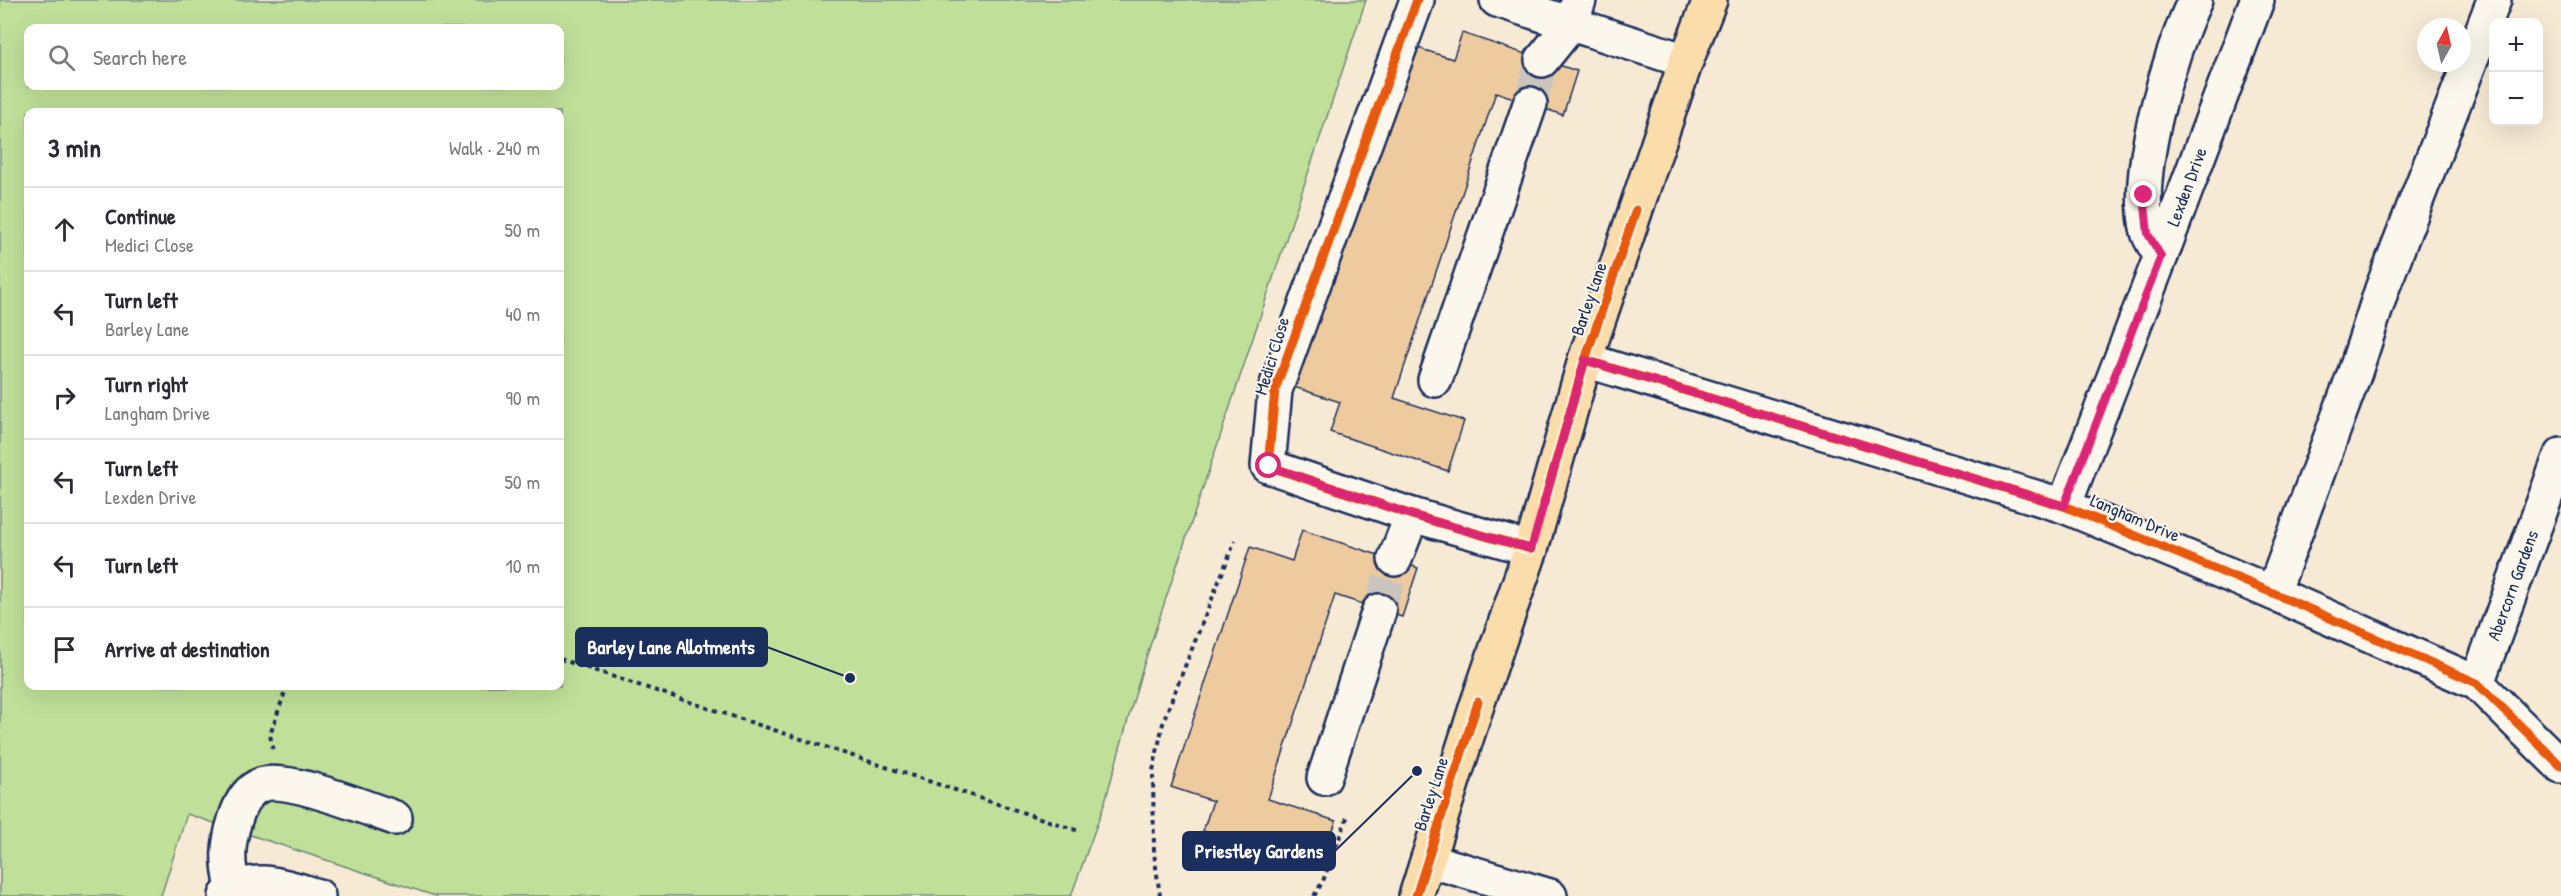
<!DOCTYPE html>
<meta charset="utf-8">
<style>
:root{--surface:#fff;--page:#f2f2f3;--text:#2b2b33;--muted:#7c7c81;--line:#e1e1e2}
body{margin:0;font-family:"Patrick Hand",sans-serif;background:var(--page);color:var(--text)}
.controls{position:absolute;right:18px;top:18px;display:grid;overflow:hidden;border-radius:12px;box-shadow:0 6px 24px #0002}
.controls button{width:54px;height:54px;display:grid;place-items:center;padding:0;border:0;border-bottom:2px solid var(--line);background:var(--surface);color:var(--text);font:30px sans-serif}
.compass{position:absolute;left:2417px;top:18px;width:54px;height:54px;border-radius:50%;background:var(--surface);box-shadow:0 6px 24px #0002;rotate:8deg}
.stop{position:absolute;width:18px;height:18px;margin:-14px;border:4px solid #db2777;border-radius:50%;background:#fff}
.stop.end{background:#db2777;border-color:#fff;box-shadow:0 2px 6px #0008}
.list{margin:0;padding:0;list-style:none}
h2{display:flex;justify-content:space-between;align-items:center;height:78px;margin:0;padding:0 24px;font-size:26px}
h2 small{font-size:20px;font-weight:400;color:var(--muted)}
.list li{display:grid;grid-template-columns:39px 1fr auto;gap:18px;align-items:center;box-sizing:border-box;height:84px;padding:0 24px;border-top:2px solid var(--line)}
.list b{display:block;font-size:22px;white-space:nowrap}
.list p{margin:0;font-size:20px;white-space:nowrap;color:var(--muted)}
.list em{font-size:20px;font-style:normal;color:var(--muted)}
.icon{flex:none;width:33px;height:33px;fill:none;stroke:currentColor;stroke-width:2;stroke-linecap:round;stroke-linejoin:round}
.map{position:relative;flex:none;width:2561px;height:896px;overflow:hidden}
.search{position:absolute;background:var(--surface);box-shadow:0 6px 24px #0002;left:24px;top:24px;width:540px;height:66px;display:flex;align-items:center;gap:15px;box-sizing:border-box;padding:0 21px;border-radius:12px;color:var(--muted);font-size:22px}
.panel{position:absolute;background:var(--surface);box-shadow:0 6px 24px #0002;left:24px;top:108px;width:540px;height:582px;border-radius:12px}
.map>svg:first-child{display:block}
.green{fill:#c0e099;stroke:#6e887c;stroke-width:1.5;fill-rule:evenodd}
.building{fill:#eecb9f;stroke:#1b2f5e;stroke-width:1.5}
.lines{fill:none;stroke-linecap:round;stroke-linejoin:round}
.minor-tunnel{stroke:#cbc5bd;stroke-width:33;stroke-dasharray:33 16;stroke-linecap:butt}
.minor-casing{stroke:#1b2f5e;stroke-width:38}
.major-casing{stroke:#1b2f5e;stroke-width:38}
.path{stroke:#1b2f5e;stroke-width:4;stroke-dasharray:4.5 4.5;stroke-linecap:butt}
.minor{stroke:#fbf7ec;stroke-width:33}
.major{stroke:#fbddab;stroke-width:33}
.cycleway-casing{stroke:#fbf7ec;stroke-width:13}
.cycleway{stroke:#e8590c;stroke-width:9}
.route{stroke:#db2777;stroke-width:8}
.labels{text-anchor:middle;stroke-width:4.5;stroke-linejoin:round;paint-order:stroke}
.street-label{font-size:18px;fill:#1b2f5e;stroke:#fbf7ec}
.leader{fill:none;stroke:#1b2f5e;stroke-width:2}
.callout-dot{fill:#1b2f5e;stroke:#fbf7ec;stroke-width:2}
.callout{fill:#1b2f5e;stroke:#1b2f5e;stroke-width:2}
.callout-label{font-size:20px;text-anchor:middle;font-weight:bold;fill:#fff}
</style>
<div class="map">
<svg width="2561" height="896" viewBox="0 0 2561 896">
<rect width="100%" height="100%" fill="#f7ead5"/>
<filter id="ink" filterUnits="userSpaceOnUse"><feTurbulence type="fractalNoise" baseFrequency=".0167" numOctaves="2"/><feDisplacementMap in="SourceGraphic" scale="12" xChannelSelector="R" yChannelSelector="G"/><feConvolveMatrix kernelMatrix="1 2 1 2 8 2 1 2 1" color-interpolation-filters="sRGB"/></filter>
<g filter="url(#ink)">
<path class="green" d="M 0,0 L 1366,0 L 1142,670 L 1104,805 L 1071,896 L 435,896 L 187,814 L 161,896 L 0,896 ZM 28,28 L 560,28 L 560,86 L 28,86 ZM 28,112 L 560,112 L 560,686 L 28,686 Z"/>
<path class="building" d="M 1462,33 L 1577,71 L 1563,115 L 1496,92 L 1394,398 L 1464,421 L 1448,471 L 1330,432 L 1340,402 L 1294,387 L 1408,45 L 1453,59 Z
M 1302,530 L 1418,568 L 1402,617 L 1335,595 L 1268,799 L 1336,821 L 1320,869 L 1203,831 L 1213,801 L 1171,787 L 1250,547 L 1292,561 Z"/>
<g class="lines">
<path class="minor-tunnel" d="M 1530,104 L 1542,60
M 1379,611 L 1395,559"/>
<defs>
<g id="minor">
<path d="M 1417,0 L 1275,390 L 1268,466 L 1412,515 L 1531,549"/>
<path d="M 1497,0 L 1686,61"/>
<path d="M 1542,60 L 1571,24 L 1579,0"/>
<path d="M 2161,256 C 2157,249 2150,240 2148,232 C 2133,173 2169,55 2195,0"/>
<path d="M 1585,360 L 2064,506 L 2273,593 L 2477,683 L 2561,766"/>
<path d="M 1435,380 L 1530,104"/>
<path id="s1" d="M 2064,506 L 2161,256 L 2257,0"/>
<path d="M 1395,559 L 1412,515"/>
<path d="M 2273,593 L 2355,372 L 2382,289 L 2494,0"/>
<path id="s2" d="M 2477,683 L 2561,455"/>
<path d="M 1324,778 L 1379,611"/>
<path d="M 1428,860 L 1550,896"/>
<path d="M 233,888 C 227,863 227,845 235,820 C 239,807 247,790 261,785 C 286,775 368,809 395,818"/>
<path d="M 226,896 C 251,871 289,888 318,896"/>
</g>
<path id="major" d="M 1416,896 L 1478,702 L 1531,549 L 1585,360 L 1686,61 L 1710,0"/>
</defs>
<use href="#minor" class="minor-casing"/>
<use href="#major" class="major-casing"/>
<path class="path" d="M 560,659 L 1079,831
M 273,749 L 270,735 L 287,686
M 1160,896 L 1154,853 L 1153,771 L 1164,719 L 1235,541
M 1314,896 L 1323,881 L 1348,815"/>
<use href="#minor" class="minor"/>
<use href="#major" class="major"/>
<defs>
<path id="cycleway" d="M 1417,0 L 1275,390 L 1268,466 L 1412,515 L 1531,549
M 1585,360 L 2064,506 L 2273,593 L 2477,683 L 2561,766
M 1544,503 L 1585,360 L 1636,210
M 1416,896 L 1478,702"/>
</defs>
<use href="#cycleway" class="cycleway-casing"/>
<use href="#cycleway" class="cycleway"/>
</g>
</g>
<g class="lines" filter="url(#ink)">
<path class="route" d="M 1269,466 L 1412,515 L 1531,549 L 1585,360 L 2064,506 L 2161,256 L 2148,234 L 2144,195"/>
</g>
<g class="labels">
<g class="street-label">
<text dy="6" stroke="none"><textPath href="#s1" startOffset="342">Lexden Drive</textPath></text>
<text transform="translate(1589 299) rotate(-71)" y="6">Barley Lane</text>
<text transform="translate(1272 356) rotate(-73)" y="6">Medici Close</text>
<text transform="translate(2135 518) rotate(23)" y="6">Langham Drive</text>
<text dy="6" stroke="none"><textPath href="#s2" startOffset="104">Abercorn Gardens</textPath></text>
<text transform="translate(1431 794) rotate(-72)" y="6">Barley Lane</text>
</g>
</g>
<path class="leader" d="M850 678L767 647M1417 771L1335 851"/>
<g class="callout-dot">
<circle cx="850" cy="678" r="6"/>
<circle cx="1417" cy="771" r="6"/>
</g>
<g class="callout">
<rect x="576" y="628" width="191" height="38" rx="6"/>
<rect x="1183" y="832" width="152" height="38" rx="6"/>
</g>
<g class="callout-label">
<text x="671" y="654">Barley Lane Allotments</text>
<text x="1259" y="858">Priestley Gardens</text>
</g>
</svg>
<div class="controls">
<button>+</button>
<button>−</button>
</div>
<svg class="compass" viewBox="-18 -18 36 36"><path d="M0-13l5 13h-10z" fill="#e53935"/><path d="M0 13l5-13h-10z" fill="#7c7c81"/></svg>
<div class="stop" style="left:1269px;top:466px"></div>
<div class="stop end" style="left:2144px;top:195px"></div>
<div class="search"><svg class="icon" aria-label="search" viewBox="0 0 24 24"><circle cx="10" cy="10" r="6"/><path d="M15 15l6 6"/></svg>Search here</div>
<section class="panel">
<h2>3 min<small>Walk · 240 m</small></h2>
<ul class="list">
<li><svg class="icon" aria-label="ahead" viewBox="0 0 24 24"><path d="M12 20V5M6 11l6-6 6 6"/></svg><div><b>Continue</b><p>Medici Close</p></div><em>50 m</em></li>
<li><svg class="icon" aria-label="left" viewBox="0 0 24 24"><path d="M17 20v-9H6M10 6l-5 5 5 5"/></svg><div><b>Turn left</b><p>Barley Lane</p></div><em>40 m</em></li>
<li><svg class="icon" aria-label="right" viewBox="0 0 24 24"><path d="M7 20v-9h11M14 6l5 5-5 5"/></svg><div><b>Turn right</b><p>Langham Drive</p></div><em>90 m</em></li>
<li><svg class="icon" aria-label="left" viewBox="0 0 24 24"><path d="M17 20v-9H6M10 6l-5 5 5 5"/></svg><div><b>Turn left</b><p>Lexden Drive</p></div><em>50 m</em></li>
<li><svg class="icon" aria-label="left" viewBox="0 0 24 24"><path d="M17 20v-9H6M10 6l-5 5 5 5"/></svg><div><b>Turn left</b></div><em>10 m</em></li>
<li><svg class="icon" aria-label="arrive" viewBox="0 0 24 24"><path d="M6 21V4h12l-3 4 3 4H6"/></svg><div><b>Arrive at destination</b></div></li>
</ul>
</section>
</div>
